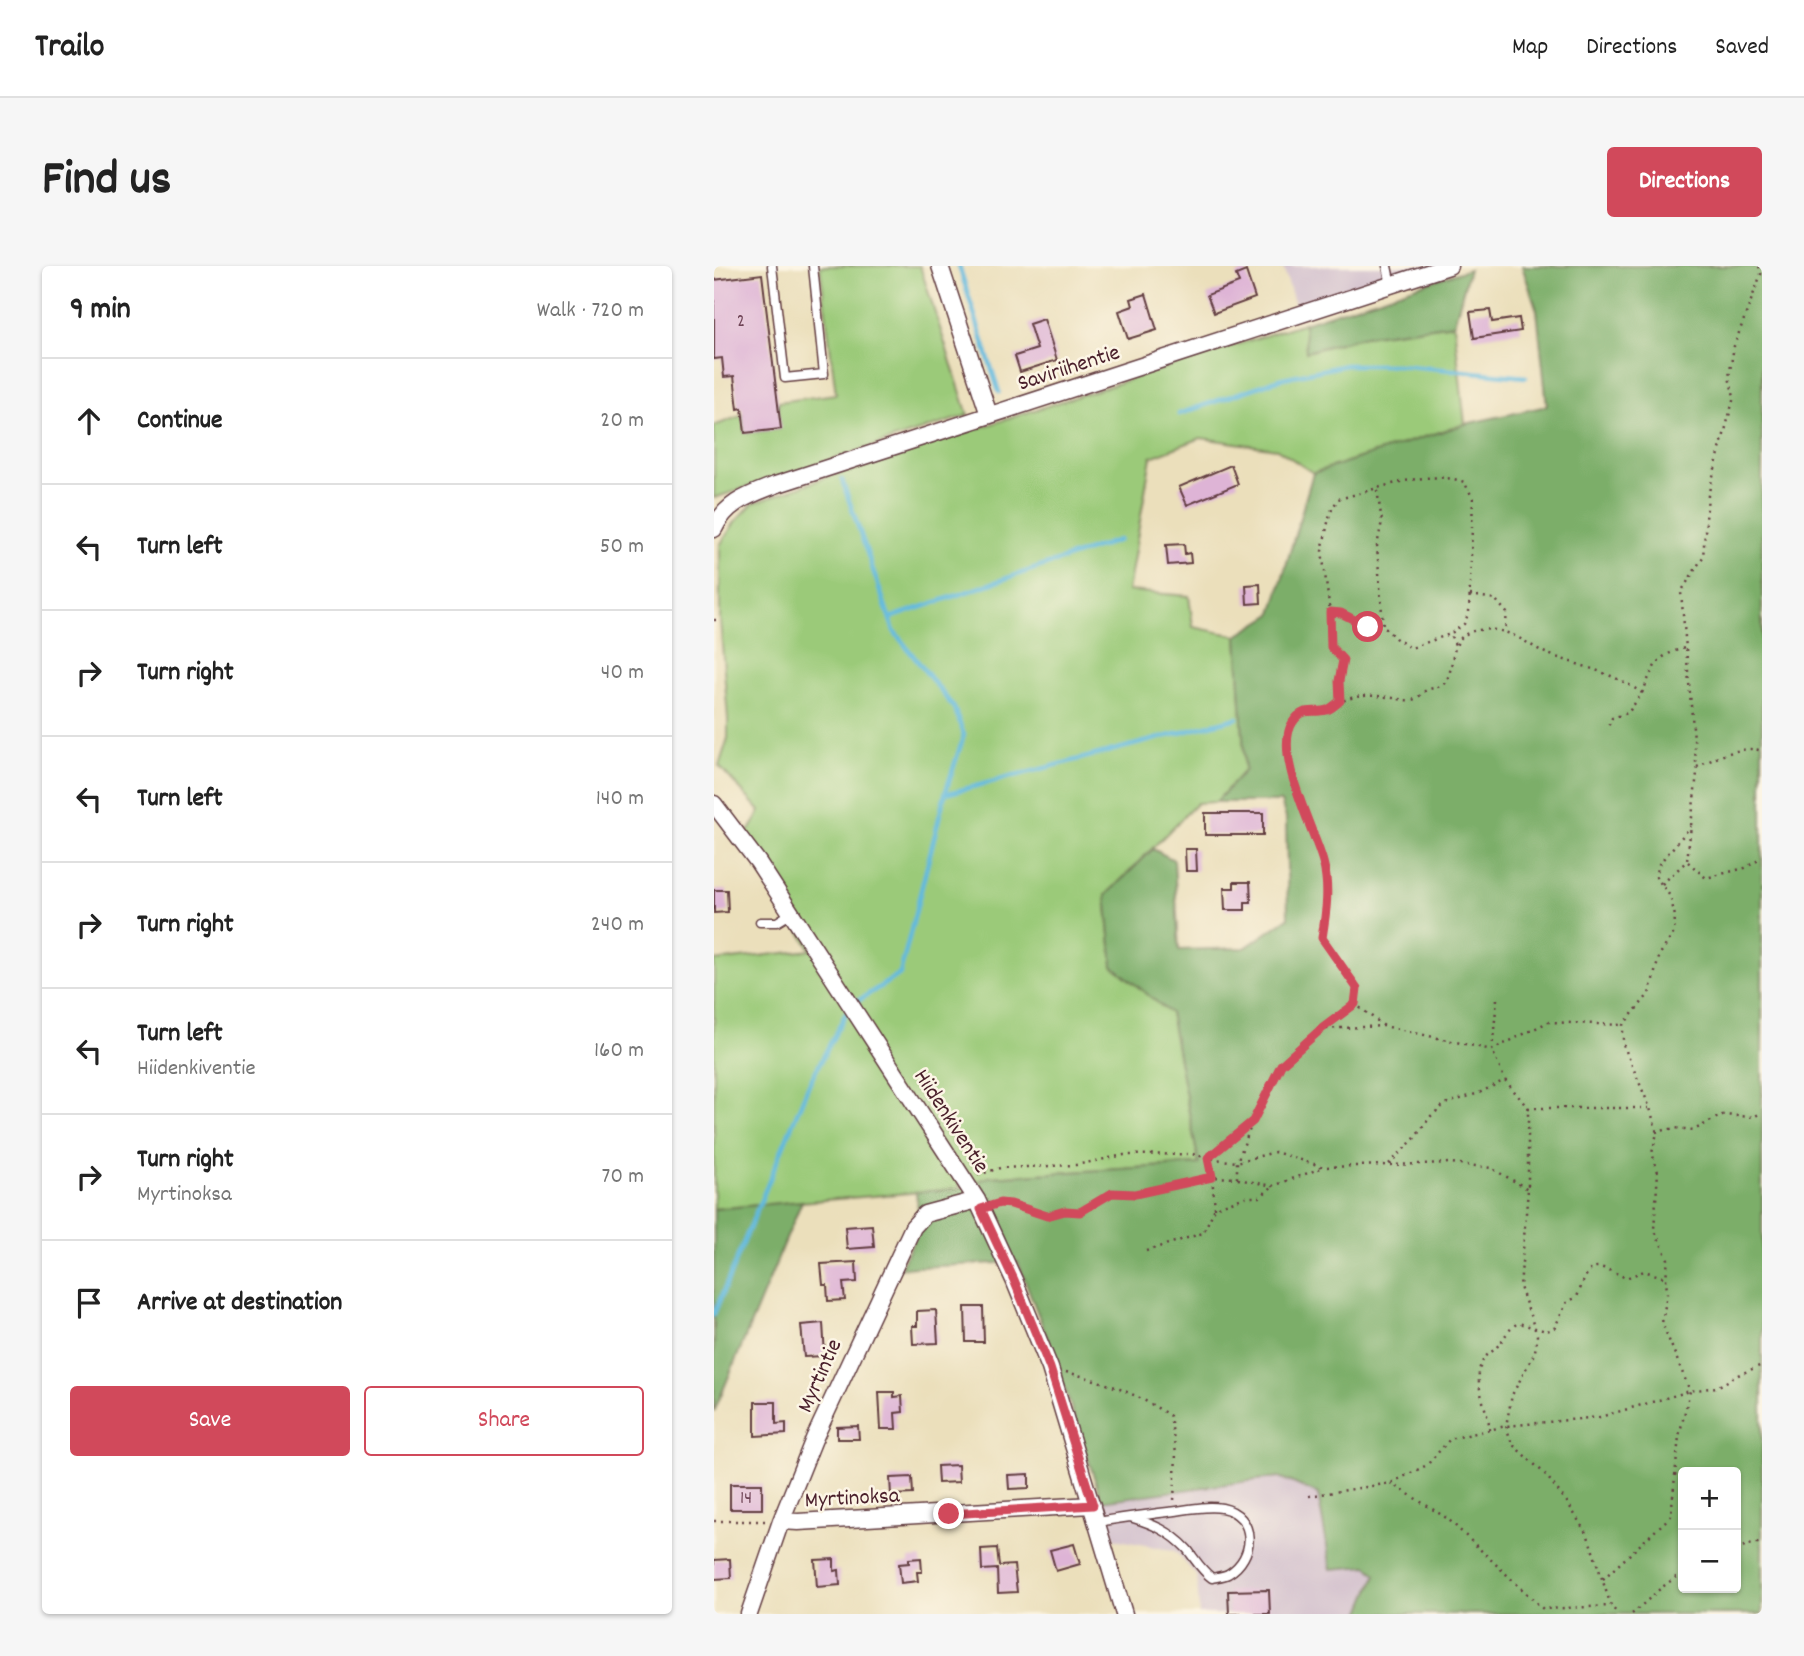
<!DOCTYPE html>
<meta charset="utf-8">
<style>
:root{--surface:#fff;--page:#f6f6f6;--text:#222;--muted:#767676;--line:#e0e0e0;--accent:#d1495b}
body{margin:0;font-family:Dekko,sans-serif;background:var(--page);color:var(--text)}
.controls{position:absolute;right:21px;bottom:21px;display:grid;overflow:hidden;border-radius:7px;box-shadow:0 2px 5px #0004}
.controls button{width:63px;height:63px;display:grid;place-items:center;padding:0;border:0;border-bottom:2px solid var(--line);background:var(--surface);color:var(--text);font:35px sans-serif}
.stop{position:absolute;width:21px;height:21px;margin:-16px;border:5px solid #d1495b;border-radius:50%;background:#fff}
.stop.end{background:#d1495b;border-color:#fff;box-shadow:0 2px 7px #0008}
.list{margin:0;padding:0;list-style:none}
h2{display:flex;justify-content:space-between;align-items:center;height:91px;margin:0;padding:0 28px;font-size:30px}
h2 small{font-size:23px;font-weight:400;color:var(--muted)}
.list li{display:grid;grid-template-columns:46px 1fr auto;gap:21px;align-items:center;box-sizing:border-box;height:126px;padding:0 28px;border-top:2px solid var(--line)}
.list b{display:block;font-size:26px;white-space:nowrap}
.list p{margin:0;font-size:23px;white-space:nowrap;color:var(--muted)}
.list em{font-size:23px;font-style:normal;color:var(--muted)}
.actions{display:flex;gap:14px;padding:21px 28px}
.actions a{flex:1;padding:16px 0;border:2px solid var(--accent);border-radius:7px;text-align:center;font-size:24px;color:var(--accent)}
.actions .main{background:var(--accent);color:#fff}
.icon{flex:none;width:38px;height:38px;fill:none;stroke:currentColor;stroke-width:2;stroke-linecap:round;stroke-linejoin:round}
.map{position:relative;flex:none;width:1048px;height:1348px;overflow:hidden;border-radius:7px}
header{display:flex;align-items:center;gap:42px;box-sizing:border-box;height:98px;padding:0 35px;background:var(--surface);border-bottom:2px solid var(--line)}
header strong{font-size:33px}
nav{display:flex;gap:38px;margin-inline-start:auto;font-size:24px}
.intro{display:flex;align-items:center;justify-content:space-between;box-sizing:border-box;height:168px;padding:0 42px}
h1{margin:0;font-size:49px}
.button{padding:18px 32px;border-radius:7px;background:var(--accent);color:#fff;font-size:24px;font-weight:700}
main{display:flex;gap:42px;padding:0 42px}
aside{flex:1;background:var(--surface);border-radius:7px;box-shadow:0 2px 5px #0004}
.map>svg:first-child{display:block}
.industrial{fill:#d0bdcc}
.green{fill:#9bca79;stroke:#727452;stroke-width:2}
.forest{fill:#7cae69;stroke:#63664a;stroke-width:2;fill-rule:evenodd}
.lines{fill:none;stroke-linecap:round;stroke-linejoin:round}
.stream{stroke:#61b9de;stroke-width:4.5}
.building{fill:#deb4d6}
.service-casing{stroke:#623c41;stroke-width:11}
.minor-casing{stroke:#623c41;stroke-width:19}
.path{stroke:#623c41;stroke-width:2.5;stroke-dasharray:2 5;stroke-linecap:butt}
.service{stroke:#fff;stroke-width:8}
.minor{stroke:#fff;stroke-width:16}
.route{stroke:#d1495b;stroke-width:9}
.labels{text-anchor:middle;stroke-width:5;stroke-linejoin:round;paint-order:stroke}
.number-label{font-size:19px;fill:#6f4456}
.street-label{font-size:23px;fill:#4a1f2b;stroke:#fcf5e5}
</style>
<header>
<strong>Trailo</strong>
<nav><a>Map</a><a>Directions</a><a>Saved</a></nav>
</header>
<div class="intro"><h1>Find us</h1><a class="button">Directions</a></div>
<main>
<aside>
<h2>9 min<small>Walk · 720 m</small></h2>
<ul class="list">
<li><svg class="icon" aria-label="ahead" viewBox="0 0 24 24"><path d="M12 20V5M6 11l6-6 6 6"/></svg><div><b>Continue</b></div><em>20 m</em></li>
<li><svg class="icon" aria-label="left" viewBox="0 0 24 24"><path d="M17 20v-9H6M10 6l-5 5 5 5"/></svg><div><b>Turn left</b></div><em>50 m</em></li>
<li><svg class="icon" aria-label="right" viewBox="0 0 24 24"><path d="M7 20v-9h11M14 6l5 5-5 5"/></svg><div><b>Turn right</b></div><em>40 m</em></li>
<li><svg class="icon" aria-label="left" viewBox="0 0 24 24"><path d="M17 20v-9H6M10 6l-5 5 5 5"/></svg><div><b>Turn left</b></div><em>140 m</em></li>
<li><svg class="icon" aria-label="right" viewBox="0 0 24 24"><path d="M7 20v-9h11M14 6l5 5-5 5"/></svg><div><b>Turn right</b></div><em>240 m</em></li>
<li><svg class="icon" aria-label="left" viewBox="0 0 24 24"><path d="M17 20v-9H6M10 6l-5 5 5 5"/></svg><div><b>Turn left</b><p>Hiidenkiventie</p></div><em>160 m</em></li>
<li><svg class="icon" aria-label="right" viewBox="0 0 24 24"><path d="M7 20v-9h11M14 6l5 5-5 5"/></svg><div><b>Turn right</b><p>Myrtinoksa</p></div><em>70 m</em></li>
<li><svg class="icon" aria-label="arrive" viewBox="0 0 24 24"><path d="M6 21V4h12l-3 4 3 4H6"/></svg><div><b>Arrive at destination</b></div></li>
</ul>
<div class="actions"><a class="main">Save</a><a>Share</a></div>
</aside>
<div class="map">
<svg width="1048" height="1348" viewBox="0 0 1048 1348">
<rect width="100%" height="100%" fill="#fcf5e5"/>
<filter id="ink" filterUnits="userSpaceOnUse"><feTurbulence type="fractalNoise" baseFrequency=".0143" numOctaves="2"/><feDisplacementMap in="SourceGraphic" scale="14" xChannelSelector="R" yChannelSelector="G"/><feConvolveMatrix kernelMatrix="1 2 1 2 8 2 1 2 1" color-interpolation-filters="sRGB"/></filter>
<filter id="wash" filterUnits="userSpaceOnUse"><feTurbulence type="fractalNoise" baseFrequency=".00686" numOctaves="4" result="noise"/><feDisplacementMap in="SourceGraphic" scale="28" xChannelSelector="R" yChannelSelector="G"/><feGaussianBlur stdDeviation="1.57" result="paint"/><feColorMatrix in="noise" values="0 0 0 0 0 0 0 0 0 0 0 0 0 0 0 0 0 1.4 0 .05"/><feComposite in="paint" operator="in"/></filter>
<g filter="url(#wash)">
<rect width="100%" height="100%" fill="#ebdfbb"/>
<path class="industrial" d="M 569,0 L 722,0 L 582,43 Z
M 565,1211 L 604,1228 L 617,1302 L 654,1300 L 663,1310 L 646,1348 L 485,1348 L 483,1310 L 461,1285 L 401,1273 L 388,1235 Z"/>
<path class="green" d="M 106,0 L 206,0 L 254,149 L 0,232 L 0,160 L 29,149 L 31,167 L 66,163 L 64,136 L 122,128 Z
M 590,57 L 593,86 L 651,70 L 740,58 L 751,158 L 599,207 L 563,183 L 487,172 L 437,191 L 414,325 L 475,330 L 479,361 L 523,370 L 531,504 L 502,536 L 483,537 L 392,629 L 399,700 L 456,746 L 485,898 L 275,911 L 256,918 L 249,910 L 244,923 L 0,943 L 0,695 L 97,684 L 28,572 L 40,558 L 46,545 L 5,500 L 14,472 L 14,453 L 6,354 L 6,279 L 21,256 L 39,237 L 116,210 Z"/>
<path class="forest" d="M 808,0 L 1048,0 L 1048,1348 L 646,1348 L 662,1309 L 654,1300 L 617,1303 L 604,1228 L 565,1211 L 388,1235 L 340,1090 L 304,996 L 186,1002 L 206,962 L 202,926 L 244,923 L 275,911 L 485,898 L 456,747 L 399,700 L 392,629 L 439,583 L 460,594 L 465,684 L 531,682 L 574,652 L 572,552 L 567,536 L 502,536 L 531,504 L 523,370 L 558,348 L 599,207 L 751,158 L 833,140 L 823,44 ZM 969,1206 L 1022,1206 L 1022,1322 L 969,1322 Z
M 755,3 L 740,58 L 651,70 L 592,86 L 590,57 Z
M 88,935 L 0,1146 L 0,943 Z"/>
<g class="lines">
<path class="stream" d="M 245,0 L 285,126
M 465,148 L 569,112 L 632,99 L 684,99 L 812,111
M 128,214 L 180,365 L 240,442 L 250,469 L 231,528 L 186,708 L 142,736
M 176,352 L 405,274
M 231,528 L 523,452
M 0,1048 L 95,818 L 132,747"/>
</g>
<g id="blocks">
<path class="building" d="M 532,5 L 541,32 L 500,47 L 493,29 L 525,17 L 522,9 Z
M 48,8 L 67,163 L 31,167 L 28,142 L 24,143 L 20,110 L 10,111 L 8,92 L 0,93 L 0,14 Z
M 432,28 L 443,64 L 414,73 L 405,45 L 419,40 L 417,33 Z
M 776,44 L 778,56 L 805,52 L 807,65 L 760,72 L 756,46 Z
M 330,53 L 343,94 L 306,106 L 301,90 L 323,83 L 315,58 Z
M 517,199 L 524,218 L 473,239 L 465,221 Z
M 470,278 L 471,288 L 476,287 L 477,297 L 454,299 L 452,279 Z
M 546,318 L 547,337 L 533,338 L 532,319 Z
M 491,547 L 549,547 L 549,569 L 491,569 Z
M 471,583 L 482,583 L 483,605 L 472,605 Z
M 520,616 L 536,616 L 537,636 L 531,636 L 531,644 L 511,644 L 510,622 L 520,622 Z
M 0,624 L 13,624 L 14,646 L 0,647 Z
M 158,959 L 160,981 L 133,983 L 131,961 Z
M 142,996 L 143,1016 L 129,1017 L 131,1034 L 114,1035 L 113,1019 L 109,1019 L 107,998 Z
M 251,1041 L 269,1041 L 270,1076 L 252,1076 Z
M 222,1044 L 224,1077 L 199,1078 L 198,1060 L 203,1060 L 203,1045 Z
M 109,1057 L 111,1090 L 90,1091 L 87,1059 Z
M 165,1126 L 180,1126 L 180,1131 L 188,1130 L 189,1146 L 181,1147 L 182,1163 L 167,1163 Z
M 41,1136 L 62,1136 L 62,1158 L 72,1157 L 72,1168 L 41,1170 Z
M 144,1160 L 145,1173 L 123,1173 L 123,1161 Z
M 244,1199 L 245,1216 L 224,1217 L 223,1200 Z
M 315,1208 L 315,1222 L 295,1223 L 294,1209 Z
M 198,1211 L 199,1228 L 177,1229 L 176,1212 Z
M 16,1218 L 48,1218 L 48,1243 L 16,1243 Z
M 360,1278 L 366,1298 L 342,1305 L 336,1284 Z
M 283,1282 L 285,1300 L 300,1299 L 303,1326 L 284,1327 L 283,1303 L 268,1304 L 267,1283 Z
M 207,1292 L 208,1306 L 203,1306 L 204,1315 L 187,1317 L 185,1298 L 195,1297 L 195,1293 Z
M 16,1293 L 17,1312 L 0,1313 L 0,1294 Z
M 120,1293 L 120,1305 L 125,1304 L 126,1319 L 103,1321 L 101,1294 Z
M 555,1324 L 556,1348 L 515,1348 L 514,1325 Z"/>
</g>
</g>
<g filter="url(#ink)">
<use href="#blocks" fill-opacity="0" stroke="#623c41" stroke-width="2"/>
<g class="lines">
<defs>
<path id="service" d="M 58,0 L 71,112 L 110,108 L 99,0
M 673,0 L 677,19
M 46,656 L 63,656 L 76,648
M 383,1256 C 407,1252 430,1249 454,1246 C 471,1244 491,1239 508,1242 C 543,1249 542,1292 514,1308 C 510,1310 503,1311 498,1312 C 487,1304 481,1293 473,1283 C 456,1265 439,1258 416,1251"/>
<path id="minor" d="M 226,0 L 275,149
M 0,263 C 12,236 36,229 61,219 L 735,0
M 0,538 L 44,596 L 263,934 L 300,1014 L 336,1102 L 410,1348
M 67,1255 L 84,1256 L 378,1239
M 35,1348 L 67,1255 L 100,1173 L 199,961 L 211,948 L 263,934"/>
</defs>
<use href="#service" class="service-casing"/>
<use href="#minor" class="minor-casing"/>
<path class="path" d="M 663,224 L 668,255 L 663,280 L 669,360 L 681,372 L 697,382 L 736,368
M 756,329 L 781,333 L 793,347 L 791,366
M 616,346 C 639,348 645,363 669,360
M 0,354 L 6,354
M 928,427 C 941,400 940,390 971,382
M 626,434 L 625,415 L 629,394 L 617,381 L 616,346 L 608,285 L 616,247 L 624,233 C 662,224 712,202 750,216 L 759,232 L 755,346 L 750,358 L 736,368 L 742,381
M 983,501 C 1001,492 1029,478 1048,485
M 974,596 L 992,612 L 1031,602 L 1048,592
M 948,618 L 973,595 L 983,507 L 967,326 L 989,291 L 994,229 L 1020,131 L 1015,111 L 1020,80 L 1047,8 L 1045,0
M 783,733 L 778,784 L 791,814 L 814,842 L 814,923 L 806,1021 L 823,1069 L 821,1086 L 798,1129 L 792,1160 L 798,1178 L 831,1208 L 853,1236 L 874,1270 L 897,1340 L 904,1348
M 641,738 L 643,722 L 609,672 C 612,647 615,622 610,598 C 603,566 544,465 593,445 C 599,443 607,444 614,444 C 634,428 655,428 679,432 C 686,433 694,436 701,433 C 706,431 708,426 713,424 C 720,421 728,422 732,415 C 740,403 736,381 749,370 C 759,362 778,362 790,366 C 806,370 819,382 834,388 C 868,401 896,405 928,427 L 914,447 L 898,452 L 893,463
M 606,763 L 641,738 L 670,760
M 814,842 L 936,842
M 942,866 L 961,862 L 980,864 L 1008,849 L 1040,851 L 1048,846
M 675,898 L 700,873 L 717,850 L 731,838 L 765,827 L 791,814
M 264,909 L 286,902 L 362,899 L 410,889 L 478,888 L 494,892 L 539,855
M 524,913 L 559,920 L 610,901
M 279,939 L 297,938 L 333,950 L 351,945 L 366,946 L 398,927 L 421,928 L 498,911 L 494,892 L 523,896 L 561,886 L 610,901 L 737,897 L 777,902 L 814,923
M 501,942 L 498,911 L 523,912 L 523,896 L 539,855 L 567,799 L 606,763 L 670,760 L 778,784 L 834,756 L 908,759
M 432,985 L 489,967 L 501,942 L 531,931 L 546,931 L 559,920
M 352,1106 C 392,1116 422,1127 456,1150 L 462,1187 L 460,1235
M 776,1164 C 774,1143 756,1112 770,1093 C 773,1088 778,1086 782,1082 C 790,1073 793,1064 804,1057 L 832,1065 L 840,1063 L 853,1036 L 863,1031 C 877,995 877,995 912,1012 L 930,1005 L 952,1012
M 677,1217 L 734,1253 L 829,1343 L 897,1340
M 595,1230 L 677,1217 L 713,1199 L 736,1173 L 792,1160 L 886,1151 L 976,1125 L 1003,1121 L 1024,1109 L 1048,1099
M 0,1255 L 53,1255
M 1022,1282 L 1048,1276
M 889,1313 L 957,1250 L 965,1170 L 976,1125 L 948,1057 L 953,1028 L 952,1012 L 954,993 L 940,963 L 944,906 L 938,887 L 943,867 L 936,842 L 909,778 L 909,759 L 935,728 L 946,688 L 960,667 L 961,650 L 956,630 L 942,611 L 945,598 L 977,560
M 918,1348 L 947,1322 L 969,1306"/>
<use href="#service" class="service"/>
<use href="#minor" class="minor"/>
</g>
</g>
<g class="lines" filter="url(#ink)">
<path class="route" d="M 235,1248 L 379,1239 L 336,1102 L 300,1014 L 267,943 L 286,937 L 297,938 L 333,950 L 351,945 L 366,946 L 398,927 L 421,928 L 498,911 L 494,892 L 539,855 L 567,799 L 606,764 L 641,738 L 643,722 L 608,672 C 612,647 616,621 609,596 C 601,565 558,486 579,456 C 590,440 598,448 613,444 C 617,443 622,438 626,435 L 625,415 L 629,394 L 617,381 L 616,346 L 627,347 L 654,361"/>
</g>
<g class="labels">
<g class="number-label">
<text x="27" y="60">2</text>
<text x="32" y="1237">14</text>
</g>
<g class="street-label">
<text transform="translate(354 100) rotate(-18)" y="8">Saviriihentie</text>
<text transform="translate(239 854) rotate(57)" y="8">Hiidenkiventie</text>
<text transform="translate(104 1109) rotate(-66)" y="8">Myrtintie</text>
<text transform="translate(138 1230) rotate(-3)" y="8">Myrtinoksa</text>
</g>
</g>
</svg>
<div class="controls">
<button>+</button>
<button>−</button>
</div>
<div class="stop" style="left:654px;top:361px"></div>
<div class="stop end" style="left:235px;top:1248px"></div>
</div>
</main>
